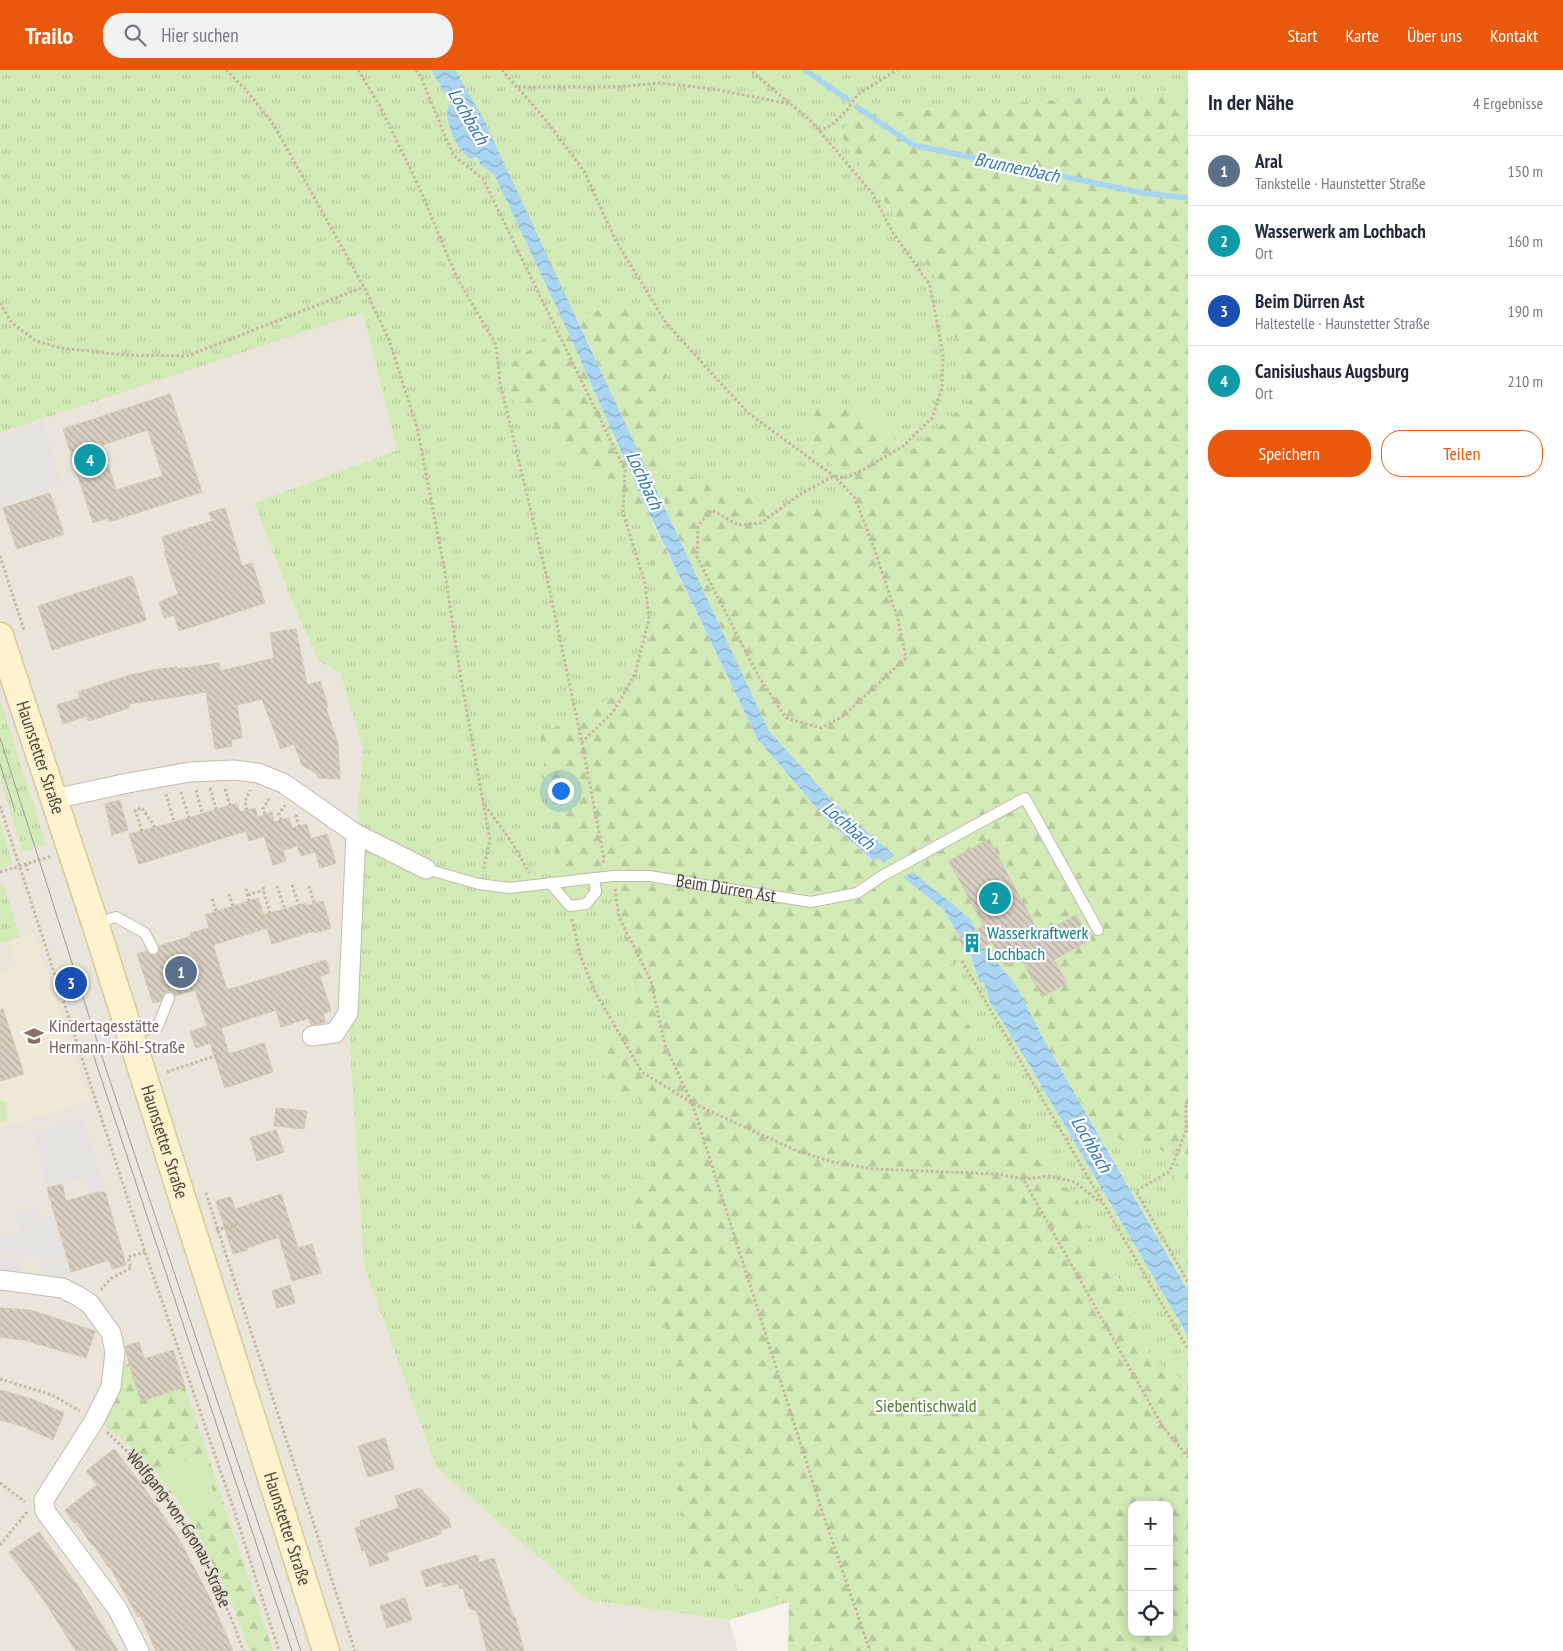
<!DOCTYPE html>
<html lang="de">
<meta charset="utf-8">
<style>
:root{--surface:#fff;--page:#f2f2f3;--text:#1f2937;--muted:#747a83;--line:#e0e1e3;--accent:#ea580c}
body{margin:0;font-family:"PT Sans Narrow",sans-serif;background:var(--page);color:var(--text)}
.controls{position:absolute;right:15px;bottom:15px;display:grid;overflow:hidden;border-radius:10px;box-shadow:0 2px 12px #0003}
.controls button{width:45px;height:45px;display:grid;place-items:center;padding:0;border:0;border-bottom:1px solid var(--line);background:var(--surface);color:var(--text);font:25px sans-serif}
.you{position:absolute;left:560px;top:720px;width:18px;height:18px;margin:-12px;border:4px solid #fff;border-radius:50%;background:#1a73e8;box-shadow:0 0 0 8px #1a73e833}
.badge{display:grid;place-items:center;width:32px;height:32px;border-radius:50%;background:var(--accent);color:#fff;font-size:16px;font-weight:700}
.pin{position:absolute;translate:-50% -50%;border:2px solid #fff;box-shadow:0 1px 5px #0006}
.list{margin:0;padding:0;list-style:none}
h2{display:flex;justify-content:space-between;align-items:center;height:65px;margin:0;padding:0 20px;font-size:21px}
h2 small{font-size:16px;font-weight:400;color:var(--muted)}
.list li{display:grid;grid-template-columns:32px 1fr auto;gap:15px;align-items:center;box-sizing:border-box;height:70px;padding:0 20px;border-top:1px solid var(--line)}
.list b{display:block;font-size:19px;white-space:nowrap}
.list p{margin:0;font-size:16px;white-space:nowrap;color:var(--muted)}
.list em{font-size:16px;font-style:normal;color:var(--muted)}
.actions{display:flex;gap:10px;padding:15px 20px}
.actions a{flex:1;padding:11px 0;border:1px solid var(--accent);border-radius:20px;text-align:center;font-size:18px;color:var(--accent)}
.actions .main{background:var(--accent);color:#fff}
.icon{flex:none;width:28px;height:28px;fill:none;stroke:currentColor;stroke-width:2;stroke-linecap:round;stroke-linejoin:round}
.map{position:relative;flex:none;width:1188px;height:1581px;overflow:hidden}
header{display:flex;align-items:center;gap:30px;box-sizing:border-box;height:70px;padding:0 25px;background:var(--accent);color:#fff}
header strong{font-size:24px}
nav{display:flex;gap:28px;margin-inline-start:auto;font-size:18px}
.search{width:350px;height:45px;background:var(--page);display:flex;align-items:center;gap:12px;box-sizing:border-box;padding:0 18px;border-radius:20px;color:var(--muted);font-size:19px}
main{display:flex}
aside{flex:1;background:var(--surface)}
.map>svg:first-child{display:block}
.residential{fill:#eae5da}
.education{fill:#efe8d6}
.grass{fill:url(#grass-tufts)}
.forest{fill:url(#forest-firs);fill-rule:evenodd}
.park{fill:#d2eab5}
.parking{fill:#e5e3e0}
.water{fill:url(#water-waves)}
.lines{fill:none;stroke-linecap:round;stroke-linejoin:round}
.stream{stroke:#a9d4f2;stroke-width:5.5}
.building{fill:url(#building-back-hatch);stroke:#d3c7b4;fill-rule:evenodd}
.service-casing{stroke:#c2bbae;stroke-width:12}
.minor-casing{stroke:#c2bbae;stroke-width:21}
.secondary-casing{stroke:#d6c79b;stroke-width:29}
.path{stroke:#c4b79f;stroke-width:3;stroke-dasharray:2.5 2.5;stroke-linecap:butt}
.service{stroke:#fff;stroke-width:10}
.minor{stroke:#fff;stroke-width:19}
.secondary{stroke:#fff3cd;stroke-width:26}
.tram{stroke:#9a9a9a;stroke-width:1}
.labels{text-anchor:middle;stroke-width:4.5;stroke-linejoin:round;paint-order:stroke}
.street-label{font-size:18px;fill:#4b4439;stroke:#fff}
.culture-label{font-size:18px;fill:#0d838f;stroke:#fff;text-anchor:start}
.education-label{font-size:18px;fill:#785e54;stroke:#fff;text-anchor:start}
.park-label{font-size:18px;fill:#4a7f2a;stroke:#fff}
.water-label{font-size:19px;font-style:italic;fill:#2e7ab2;stroke:#fff}
</style>
<header>
<strong>Trailo</strong>
<div class="search"><svg class="icon" aria-label="search" viewBox="0 0 24 24"><circle cx="10" cy="10" r="6"/><path d="M15 15l6 6"/></svg>Hier suchen</div>
<nav><a>Start</a><a>Karte</a><a>Über uns</a><a>Kontakt</a></nav>
</header>
<main>
<div class="map">
<svg width="1188" height="1581" viewBox="0 0 1188 1581">
<defs>
<pattern id="grass-tufts" width="24" height="20" patternUnits="userSpaceOnUse" patternTransform="scale(1.25)"><rect width="24" height="20" fill="#d2eab5"/><path d="M3 7l-1-3M5 7V3M7 7l1-3M15 17l-1-3M17 17v-4M19 17l1-3" fill="none" stroke="#b6ca9c"/></pattern>
<pattern id="forest-firs" width="22" height="20" patternUnits="userSpaceOnUse" patternTransform="scale(1.25)"><rect width="22" height="20" fill="#d2eab5"/><path d="M5 1l3.5 6h-7zM16 11l3.5 6h-7z" fill="#b6ca9c"/></pattern>
<pattern id="water-waves" width="16" height="10" patternUnits="userSpaceOnUse" patternTransform="scale(1.25)"><rect width="16" height="10" fill="#a9d4f2"/><path d="M0 5q4-4 8 0t8 0" fill="none" stroke="#8caec5"/></pattern>
<pattern id="building-back-hatch" width="6" height="6" patternUnits="userSpaceOnUse" patternTransform="scale(1.25)"><rect width="6" height="6" fill="#d8cfc1"/><path d="M-1 5l2 2M0 0l6 6M5-1l2 2" fill="none" stroke="#b1aa9e"/></pattern>
</defs>
<rect width="100%" height="100%" fill="#f6f3ec"/>
<path class="residential" d="M 363,243 L 397,380 L 254,433 L 298,546 L 319,591 L 340,603 L 363,679 L 356,764 L 588,1530 L 729,1550 L 738,1581 L 0,1581 L 0,363 Z"/>
<path class="education" d="M 34,863 L 90,1030 L 0,1059 L 0,902 L 17,897 L 9,871 Z"/>
<path class="grass" d="M 0,0 L 1188,0 L 1188,20 L 856,45 L 840,64 L 938,211 L 973,328 L 908,383 L 863,339 L 806,376 L 858,412 L 834,436 L 791,442 L 680,403 L 654,414 L 649,405 L 663,396 L 659,371 L 664,338 L 610,236 L 577,248 L 536,332 L 553,343 L 638,438 L 646,437 L 654,455 L 639,464 L 661,499 L 653,508 L 667,553 L 651,563 L 641,612 L 540,665 L 558,805 L 609,799 L 633,907 L 631,958 L 639,1028 L 653,1094 L 630,1121 L 635,1154 L 701,1383 L 751,1523 L 789,1532 L 729,1550 L 588,1530 L 436,1397 L 364,1195 L 348,943 L 356,764 L 363,679 L 340,603 L 319,591 L 298,546 L 254,433 L 397,380 L 363,243 L 0,363 Z
M 0,630 L 46,774 L 23,782 L 0,709 Z
M 0,752 L 13,794 L 0,798 Z
M 3,815 L 20,867 L 0,873 L 0,816 Z
M 970,884 L 980,913 L 984,912 L 990,932 L 1024,986 L 1188,1266 L 1188,1323 L 1180,1308 L 1150,1289 L 1140,1256 L 1117,1206 L 1089,1166 L 1075,1121 L 1052,1113 L 1048,1095 L 972,962 L 959,929 L 950,895 Z
M 1118,1068 L 1133,1077 L 1148,1071 L 1164,1082 L 1175,1076 L 1183,1081 L 1171,1103 L 1188,1120 L 1188,1221 L 1105,1075 Z"/>
<path class="forest" d="M 1188,20 L 1188,1120 L 1171,1103 L 1183,1082 L 1176,1076 L 1164,1082 L 1148,1071 L 1133,1077 L 1118,1068 L 1105,1075 L 1042,966 L 1016,915 L 984,877 L 950,895 L 959,929 L 972,962 L 1048,1095 L 1052,1113 L 1075,1121 L 1089,1166 L 1117,1206 L 1140,1256 L 1150,1289 L 1180,1308 L 1188,1323 L 1188,1581 L 788,1581 L 789,1532 L 751,1523 L 689,1495 L 675,1396 L 701,1383 L 635,1154 L 630,1121 L 653,1094 L 639,1028 L 612,1028 L 597,976 L 631,958 L 633,907 L 609,800 L 558,805 L 540,665 L 641,612 L 651,563 L 667,553 L 653,508 L 661,499 L 658,493 L 649,494 L 639,464 L 654,455 L 757,668 L 825,748 L 872,791 L 877,788 L 895,787 L 837,736 L 769,661 L 654,414 L 680,403 L 791,442 L 834,436 L 858,412 L 806,376 L 812,337 L 863,339 L 908,383 L 973,328 L 938,211 L 840,64 L 856,45 ZM 904,807 L 975,860 L 960,868 L 944,840 ZM 1132,1435 L 1169,1435 L 1169,1562 L 1132,1562 Z
M 610,236 L 646,242 L 667,276 L 664,338 L 659,371 L 663,396 L 649,405 L 577,248 Z
M 564,253 L 646,437 L 638,438 L 551,364 L 553,343 L 536,332 L 515,334 L 510,320 L 510,295 Z
M 129,1294 L 141,1331 L 185,1317 L 273,1581 L 249,1581 L 231,1530 L 189,1446 L 215,1428 L 199,1385 L 157,1403 L 136,1381 L 104,1355 L 114,1328 L 123,1295 Z"/>
<path class="park" d="M 0,1030 L 5,1032 L 8,1049 L 0,1052 Z
M 199,1384 L 216,1428 L 189,1446 L 157,1403 Z"/>
<path class="parking" d="M 42,352 L 62,415 L 0,435 L 0,366 Z
M 83,1049 L 105,1120 L 90,1124 L 85,1107 L 47,1118 L 34,1064 Z
M 37,1139 L 40,1150 L 53,1146 L 66,1189 L 2,1182 L 0,1167 L 20,1161 L 16,1145 Z
M 0,1187 L 26,1190 L 23,1204 L 0,1201 Z
M 43,1191 L 68,1194 L 65,1211 L 41,1206 Z"/>
<path class="water" d="M 431,0 L 455,0 L 483,48 L 769,661 L 837,736 L 895,786 L 884,792 L 877,788 L 873,791 L 825,748 L 757,668 L 646,437 L 564,253 L 494,104 L 480,94 L 478,88 L 474,87 L 472,89 C 458,83 449,59 447,44 C 447,40 449,35 450,32 Z
M 913,802 L 962,842 L 970,849 L 976,860 L 960,868 L 944,840 L 903,807 Z
M 984,877 L 1016,915 L 1042,966 L 1188,1221 L 1188,1266 L 1024,986 L 990,932 L 984,912 L 980,913 L 970,884 Z"/>
<g class="lines">
<path class="stream" d="M 805,0 L 847,29
M 857,37 L 913,75 L 1143,123 L 1188,128"/>
</g>
<path class="building" d="M 170,324 L 202,422 L 109,452 L 108,448 L 93,453 L 63,359 ZM 148,360 L 163,406 L 116,420 L 102,375 Z
M 50,423 L 64,464 L 17,479 L 3,438 Z
M 225,438 L 242,496 L 252,493 L 265,533 L 179,561 L 174,545 L 164,548 L 159,532 L 178,524 L 164,482 L 166,481 L 162,467 L 212,451 L 209,443 Z
M 132,506 L 146,550 L 52,580 L 38,536 Z
M 296,559 L 307,615 L 320,611 L 328,637 L 326,638 L 338,674 L 340,709 L 318,708 L 317,704 L 302,695 L 294,674 L 281,679 L 262,629 L 237,635 L 242,668 L 231,670 L 232,676 L 215,679 L 206,622 L 129,634 L 129,638 L 88,651 L 86,646 L 63,654 L 57,635 L 80,628 L 78,622 L 130,605 L 159,599 L 177,597 L 177,599 L 219,593 L 220,601 L 274,588 L 270,563 Z
M 120,730 L 128,760 L 112,765 L 105,734 Z
M 237,733 L 240,742 L 255,738 L 258,747 L 272,742 L 274,752 L 289,748 L 292,758 L 307,754 L 311,769 L 327,764 L 336,793 L 320,798 L 315,782 L 301,786 L 297,776 L 283,780 L 280,771 L 286,791 L 273,795 L 264,766 L 249,771 L 246,761 L 139,794 L 129,764 L 182,750 Z
M 989,769 L 1040,865 L 1076,845 L 1090,870 L 1054,890 L 1067,913 L 1042,927 L 1021,888 L 1005,896 L 992,872 L 967,885 L 959,869 L 984,856 L 949,791 Z
M 258,828 L 265,850 L 263,845 L 306,833 L 306,836 L 323,831 L 331,858 L 315,863 L 314,861 L 272,874 L 267,858 L 213,875 L 227,920 L 326,890 L 330,903 L 320,906 L 331,941 L 323,944 L 325,952 L 322,953 L 311,955 L 309,948 L 281,957 L 276,940 L 221,958 L 229,984 L 264,973 L 273,1002 L 225,1018 L 210,973 L 196,978 L 190,962 L 207,956 L 195,920 L 175,926 L 172,922 L 168,921 L 164,923 L 161,931 L 153,933 L 137,884 L 146,881 L 150,885 L 156,885 L 159,882 L 159,876 L 191,866 L 190,863 L 209,858 L 205,845 Z
M 3,939 L 24,1004 L 0,1011 L 0,940 Z
M 276,1038 L 307,1041 L 304,1059 L 274,1056 Z
M 276,1060 L 284,1082 L 257,1091 L 250,1068 Z
M 62,1114 L 66,1131 L 99,1122 L 105,1122 L 126,1195 L 112,1199 L 109,1190 L 71,1202 L 47,1118 Z
M 281,1124 L 298,1178 L 312,1174 L 321,1203 L 292,1211 L 279,1167 L 247,1178 L 247,1180 L 233,1184 L 216,1131 L 231,1127 L 235,1139 Z
M 290,1215 L 295,1233 L 277,1238 L 272,1221 Z
M 0,1238 L 30,1240 L 95,1261 L 86,1288 L 24,1270 L 0,1267 Z
M 139,1272 L 144,1289 L 173,1280 L 185,1317 L 141,1331 L 129,1294 L 125,1276 Z
M 0,1320 L 32,1329 L 64,1343 L 53,1370 L 22,1356 L 0,1350 Z
M 385,1368 L 394,1399 L 368,1407 L 358,1376 Z
M 114,1379 L 150,1426 L 180,1471 L 210,1528 L 233,1581 L 156,1581 L 140,1545 L 138,1547 L 110,1497 L 109,1498 L 93,1474 L 92,1475 L 76,1452 L 74,1453 L 65,1440 L 97,1415 L 86,1401 Z
M 420,1418 L 448,1448 L 451,1457 L 440,1460 L 441,1464 L 386,1483 L 389,1490 L 370,1496 L 365,1480 L 362,1481 L 355,1458 L 361,1456 L 360,1451 L 399,1438 L 395,1426 Z
M 39,1462 L 80,1519 L 118,1581 L 76,1581 L 45,1532 L 9,1482 Z
M 477,1485 L 479,1492 L 494,1488 L 513,1547 L 515,1547 L 524,1581 L 487,1581 L 477,1541 L 469,1538 L 463,1518 L 460,1519 L 458,1513 L 444,1517 L 442,1512 L 426,1517 L 421,1501 Z
M 405,1528 L 412,1550 L 387,1558 L 380,1536 Z"/>
<g class="lines">
<defs>
<g id="service">
<path id="s2" d="M 426,799 L 479,814 L 509,818 L 613,806 L 649,806 L 811,832 L 857,823 L 882,806 L 1025,728 L 1098,860"/>
<path d="M 550,813 L 570,836 L 586,834 L 596,822 L 594,808"/>
<path d="M 96,853 L 116,847 L 145,863 L 153,879"/>
<path d="M 131,964 L 158,956 L 169,928"/>
</g>
<path id="minor" d="M 54,729 L 128,713 L 190,702 L 234,700 L 258,703 L 283,713 L 356,764 L 426,799
M 312,966 L 335,963 L 348,943 L 356,764
M 0,1210 L 62,1218 L 78,1226 L 90,1234 L 111,1263 L 115,1282 L 111,1317 L 94,1351 L 44,1430 L 45,1441 L 117,1538 L 139,1581"/>
<g id="secondary">
<path id="s3" d="M 0,566 L 95,853 L 326,1581"/>
</g>
</defs>
<use href="#service" class="service-casing"/>
<use href="#minor" class="minor-casing"/>
<use href="#secondary" class="secondary-casing"/>
<g class="path">
<path d="M 226,0 L 246,20 L 274,55 L 364,217 L 389,270 L 417,357 L 444,497 L 461,609 L 490,770 L 483,801"/>
<path d="M 358,0 L 380,36 L 420,119 L 456,206 L 496,275 L 500,313 L 547,508 L 582,673 L 604,788 L 603,795"/>
<path d="M 416,0 L 420,5 L 453,85 L 483,109 L 625,400 L 623,443 L 645,513 L 649,549 L 635,604 L 613,642 L 582,672"/>
<path d="M 502,0 L 545,49 L 584,101 L 616,171 L 666,253 L 747,342 L 834,406 L 855,428 L 874,478 L 898,550 L 906,588 L 842,647 L 821,658 L 786,648 L 759,607 L 697,487 L 698,456 L 712,440 L 738,455 L 761,453 L 799,425 L 834,406 L 844,408 L 859,402 L 902,377 L 932,348 L 942,318 L 943,284 L 930,215 L 893,163 L 872,123 L 811,51 L 750,0"/>
<path d="M 518,17 L 616,17 L 660,13 L 713,19 L 790,34"/>
<path d="M 819,61 L 832,55 L 847,40 L 858,24 L 897,0"/>
<path d="M 0,233 L 12,253 L 36,271 L 61,278 L 126,285 L 187,286 L 364,217"/>
<path d="M 0,486 L 24,560"/>
<path d="M 210,718 L 216,739"/>
<path d="M 225,719 L 230,735"/>
<path d="M 196,720 L 202,743"/>
<path d="M 181,722 L 189,748"/>
<path d="M 166,724 L 174,752"/>
<path d="M 485,735 L 513,774 L 529,803"/>
<path d="M 0,736 L 145,1182 L 235,1443 L 279,1581"/>
<path d="M 247,740 L 245,731 L 250,720"/>
<path d="M 265,744 L 263,739 L 270,727"/>
<path d="M 297,745 L 296,747 L 299,756"/>
<path d="M 281,750 L 279,744 L 285,735"/>
<path d="M 142,761 L 135,740 L 142,738 L 155,757"/>
<path d="M 26,794 L 28,801"/>
<path d="M 0,802 L 52,786"/>
<path d="M 292,815 L 299,835"/>
<path d="M 277,816 L 285,839"/>
<path d="M 309,816 L 314,833"/>
<path d="M 264,817 L 263,820 L 270,843"/>
<path d="M 246,819 L 249,831"/>
<path d="M 615,819 L 619,847 L 651,911 L 665,975 L 692,1033 L 821,1438 L 870,1581"/>
<path d="M 229,824 L 233,836"/>
<path d="M 248,825 L 263,820"/>
<path d="M 212,829 L 216,841"/>
<path d="M 572,849 L 580,885 L 596,924 L 642,1002 L 692,1033 L 797,1081 L 833,1092 L 873,1099 L 998,1104 L 1023,1109 L 1163,1357 L 1188,1387"/>
<path d="M 962,891 L 1188,1279"/>
<path d="M 167,1002 L 221,984"/>
<path d="M 1188,1031 L 1186,1033 L 1186,1061 L 1170,1101 L 1136,1121 L 1188,1212"/>
<path d="M 1023,1109 L 1049,1106 L 1075,1112 L 1101,1133"/>
<path d="M 206,1123 L 355,1581"/>
<path d="M 216,1160 L 237,1154"/>
<path d="M 101,1220 L 110,1209 L 131,1198 L 128,1187 L 145,1182"/>
<path d="M 0,1309 L 52,1325 L 80,1341"/>
<path id="s1" d="M 107,1362 L 138,1392 L 166,1426 L 203,1483 L 236,1560 L 243,1581"/>
<path d="M 0,1413 L 25,1432"/>
<path d="M 166,1426 L 171,1421"/>
<path d="M 0,1475 L 27,1442"/>
</g>
<use href="#service" class="service"/>
<use href="#minor" class="minor"/>
<use href="#secondary" class="secondary"/>
<path class="tram" d="M 0,668 L 106,999 L 301,1581
M 0,694 L 15,741
M 93,984 L 292,1581"/>
</g>
<defs>
<symbol id="building-bare" viewBox="-9 -9 18 18"><path d="M-4-6H4V6H1V3H-1V6H-4ZM-2.5-4.3h1.7v1.8h-1.7ZM.8-4.3h1.7v1.8H.8ZM-2.5-1h1.7V.8h-1.7ZM.8-1h1.7V.8H.8Z" fill="#0f9aa8" stroke="#fff" stroke-width="2.5" paint-order="stroke"/></symbol>
<symbol id="school-bare" viewBox="-9 -9 18 18"><path d="M0-5L7-2L0 1L-7-2ZM-4 1L0 2.5L4 1V4Q0 6-4 4Z" fill="#8d6e63" stroke="#fff" stroke-width="2.5" paint-order="stroke"/></symbol>
</defs>
<g fill-rule="evenodd">
<use href="#building-bare" x="958" y="859" width="28" height="28"/>
<use href="#school-bare" x="20" y="952" width="28" height="28"/>
</g>
<g class="labels">
<g class="street-label">
<text dy="6" stroke="none"><textPath href="#s3" startOffset="128">Haunstetter Straße</textPath></text>
<text dy="6" stroke="none"><textPath href="#s2" startOffset="304">Beim Dürren Ast</textPath></text>
<text dy="6" stroke="none"><textPath href="#s3" startOffset="532">Haunstetter Straße</textPath></text>
<text dy="6" stroke="none"><textPath href="#s3" startOffset="938">Haunstetter Straße</textPath></text>
<text dy="6" stroke="none"><textPath href="#s1" startOffset="122">Wolfgang-von-Gronau-Straße</textPath></text>
</g>
<g class="culture-label">
<text x="987" y="869">Wasserkraftwerk<tspan x="987" dy="21">Lochbach</tspan></text>
</g>
<g class="education-label">
<text x="49" y="962">Kindertagesstätte<tspan x="49" dy="21">Hermann-Köhl-Straße</tspan></text>
</g>
<g class="park-label">
<text x="926" y="1342">Siebentischwald</text>
</g>
<g class="water-label">
<text transform="translate(469 46) rotate(60)" y="7">Lochbach</text>
<text transform="translate(1017 97) rotate(12)" y="7">Brunnenbach</text>
<text transform="translate(645 410) rotate(65)" y="7">Lochbach</text>
<text transform="translate(849 755) rotate(41)" y="7">Lochbach</text>
<text transform="translate(1092 1074) rotate(60)" y="7">Lochbach</text>
</g>
</g>
</svg>
<div class="controls">
<button>+</button>
<button>−</button>
<button><svg class="icon" aria-label="locate" viewBox="0 0 24 24"><circle cx="12" cy="12" r="6"/><path d="M12 2v4M12 18v4M2 12h4M18 12h4"/></svg></button>
</div>
<div class="you"></div>
<div class="pin badge" style="left:181px;top:902px;background:#5c6f8a">1</div>
<div class="pin badge" style="left:995px;top:828px;background:#0f9aa8">2</div>
<div class="pin badge" style="left:71px;top:913px;background:#1a4fb4">3</div>
<div class="pin badge" style="left:90px;top:390px;background:#0f9aa8">4</div>
</div>
<aside>
<h2>In der Nähe<small>4 Ergebnisse</small></h2>
<ul class="list">
<li><span class="badge" style="background:#5c6f8a">1</span><div><b>Aral</b><p>Tankstelle · Haunstetter Straße</p></div><em>150 m</em></li>
<li><span class="badge" style="background:#0f9aa8">2</span><div><b>Wasserwerk am Lochbach</b><p>Ort</p></div><em>160 m</em></li>
<li><span class="badge" style="background:#1a4fb4">3</span><div><b>Beim Dürren Ast</b><p>Haltestelle · Haunstetter Straße</p></div><em>190 m</em></li>
<li><span class="badge" style="background:#0f9aa8">4</span><div><b>Canisiushaus Augsburg</b><p>Ort</p></div><em>210 m</em></li>
</ul>
<div class="actions"><a class="main">Speichern</a><a>Teilen</a></div>
</aside>
</main>
